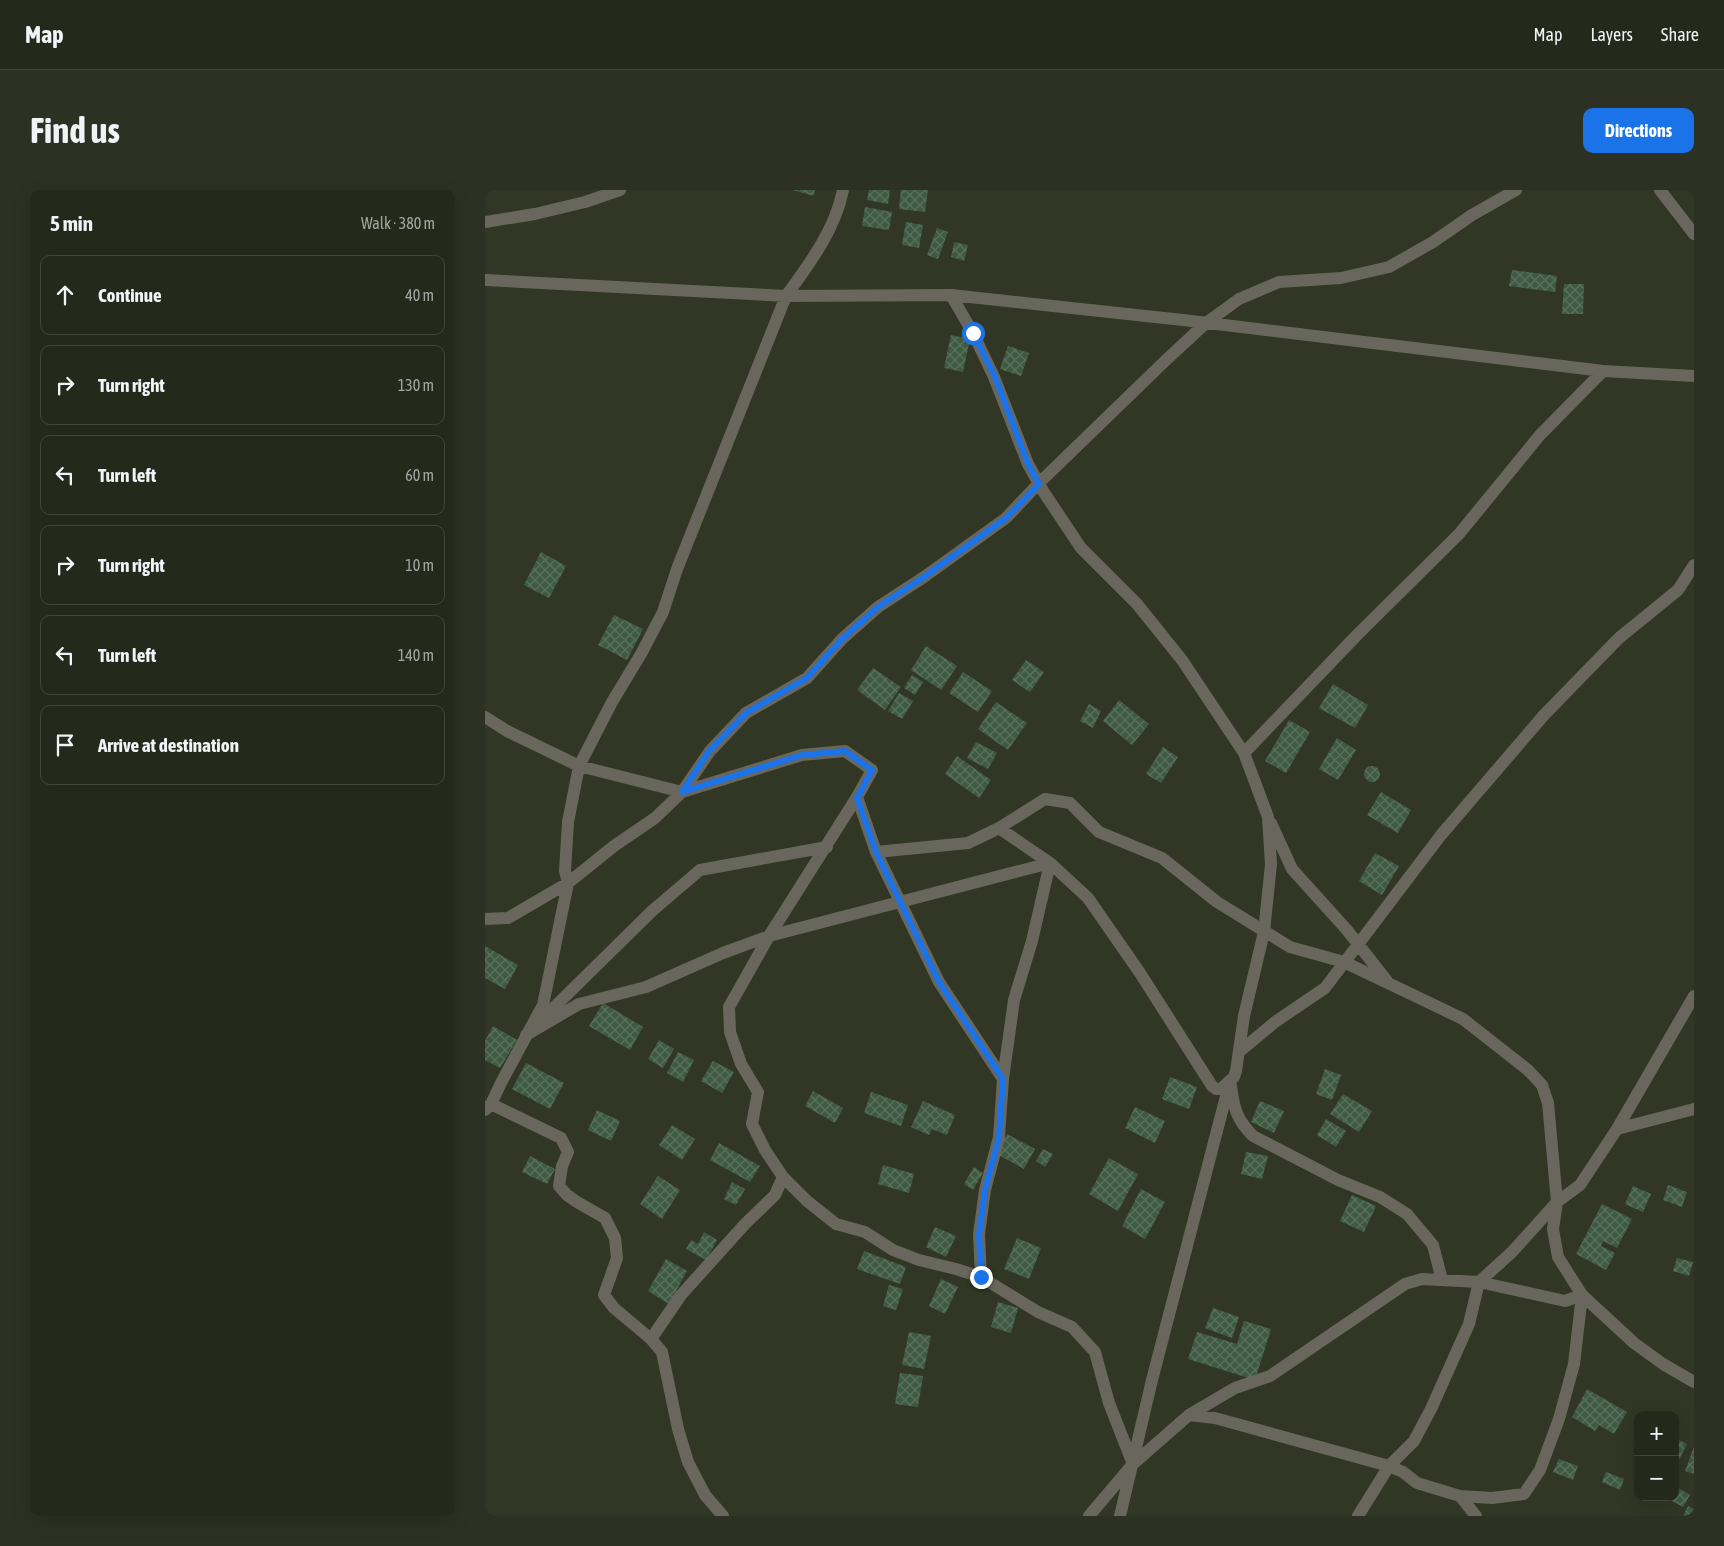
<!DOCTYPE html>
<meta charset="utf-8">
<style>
:root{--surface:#25291b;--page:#2d3124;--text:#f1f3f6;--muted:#a3a6a3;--line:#42453a;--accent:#1a73e8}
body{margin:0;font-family:"Asap Condensed",sans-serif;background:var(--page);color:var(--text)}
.controls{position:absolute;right:15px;bottom:15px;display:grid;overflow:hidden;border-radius:10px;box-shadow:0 5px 20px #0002}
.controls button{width:45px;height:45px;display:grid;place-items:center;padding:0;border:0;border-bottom:1px solid var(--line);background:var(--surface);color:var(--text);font:25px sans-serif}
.stop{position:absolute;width:15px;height:15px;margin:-11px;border:4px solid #1a73e8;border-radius:50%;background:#fff}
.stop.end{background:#1a73e8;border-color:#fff;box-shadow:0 1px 5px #0008}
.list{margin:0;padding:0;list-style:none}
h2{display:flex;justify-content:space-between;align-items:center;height:65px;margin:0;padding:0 20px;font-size:21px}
h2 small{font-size:16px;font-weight:400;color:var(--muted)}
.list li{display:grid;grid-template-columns:32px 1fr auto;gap:15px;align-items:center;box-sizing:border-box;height:80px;margin:0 10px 10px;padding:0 10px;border:1px solid var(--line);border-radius:10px}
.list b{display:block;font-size:19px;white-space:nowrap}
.list em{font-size:16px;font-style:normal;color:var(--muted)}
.icon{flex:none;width:28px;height:28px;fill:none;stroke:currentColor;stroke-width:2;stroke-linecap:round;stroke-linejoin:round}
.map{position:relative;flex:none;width:1209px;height:1326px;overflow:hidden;border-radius:10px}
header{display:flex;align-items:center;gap:30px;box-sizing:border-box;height:70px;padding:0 25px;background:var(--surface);border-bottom:1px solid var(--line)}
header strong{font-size:24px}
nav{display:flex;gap:28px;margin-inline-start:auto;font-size:18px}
.intro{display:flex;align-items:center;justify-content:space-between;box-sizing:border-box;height:120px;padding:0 30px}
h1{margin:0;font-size:35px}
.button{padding:12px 22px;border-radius:10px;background:var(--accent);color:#fff;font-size:18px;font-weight:700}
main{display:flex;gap:30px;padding:0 30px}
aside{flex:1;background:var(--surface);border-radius:10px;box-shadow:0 5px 20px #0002}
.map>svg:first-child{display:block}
.building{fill:url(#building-cross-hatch)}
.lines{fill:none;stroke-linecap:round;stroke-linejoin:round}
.minor{stroke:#69675d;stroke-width:12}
.route{stroke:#1a73e8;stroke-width:6}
</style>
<header>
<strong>Map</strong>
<nav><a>Map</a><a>Layers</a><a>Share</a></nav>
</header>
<div class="intro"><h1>Find us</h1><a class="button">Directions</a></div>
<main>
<aside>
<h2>5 min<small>Walk · 380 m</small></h2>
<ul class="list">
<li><svg class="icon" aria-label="ahead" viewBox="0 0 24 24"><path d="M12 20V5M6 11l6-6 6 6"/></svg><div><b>Continue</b></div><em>40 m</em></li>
<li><svg class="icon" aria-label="right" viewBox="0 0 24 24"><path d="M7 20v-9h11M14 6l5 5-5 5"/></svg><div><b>Turn right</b></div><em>130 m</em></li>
<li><svg class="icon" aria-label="left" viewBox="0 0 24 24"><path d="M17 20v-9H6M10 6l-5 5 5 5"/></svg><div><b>Turn left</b></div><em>60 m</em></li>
<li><svg class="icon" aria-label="right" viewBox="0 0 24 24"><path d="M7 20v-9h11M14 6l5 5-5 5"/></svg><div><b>Turn right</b></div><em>10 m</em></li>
<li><svg class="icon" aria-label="left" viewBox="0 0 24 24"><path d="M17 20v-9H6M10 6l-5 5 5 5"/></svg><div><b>Turn left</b></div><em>140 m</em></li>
<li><svg class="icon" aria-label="arrive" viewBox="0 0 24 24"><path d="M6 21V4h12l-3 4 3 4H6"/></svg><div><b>Arrive at destination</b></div></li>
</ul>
</aside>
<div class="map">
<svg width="1209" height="1326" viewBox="0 0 1209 1326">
<defs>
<pattern id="building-cross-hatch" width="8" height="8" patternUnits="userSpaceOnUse" patternTransform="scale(1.25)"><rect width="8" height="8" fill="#3e5a42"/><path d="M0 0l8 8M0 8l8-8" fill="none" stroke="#59715c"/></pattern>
</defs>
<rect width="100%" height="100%" fill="#313724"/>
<path class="building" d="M 308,0 L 330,0 L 329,6 Z
M 384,0 L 405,0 L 403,14 L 382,10 Z
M 416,0 L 443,0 L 440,22 L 414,19 Z
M 380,17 L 407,22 L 404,40 L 377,36 Z
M 421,32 L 438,35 L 434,58 L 417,55 Z
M 452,38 L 463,42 L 453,69 L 442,65 Z
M 469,52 L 483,55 L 479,71 L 466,67 Z
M 1027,80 L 1072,86 L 1070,102 L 1024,96 Z
M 1079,94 L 1099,94 L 1098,124 L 1077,124 Z
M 466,145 L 485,149 L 478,182 L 459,178 Z
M 523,156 L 544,163 L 536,186 L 515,179 Z
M 56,362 L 81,376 L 64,408 L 39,395 Z
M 129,425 L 158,439 L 142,470 L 113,455 Z
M 441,456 L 472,476 L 456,500 L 426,480 Z
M 541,470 L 559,482 L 545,502 L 527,490 Z
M 388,478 L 416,497 L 400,520 L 372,500 Z
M 478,482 L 507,501 L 493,522 L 464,503 Z
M 427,485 L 438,492 L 430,505 L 419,498 Z
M 848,494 L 883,515 L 870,538 L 834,518 Z
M 414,503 L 428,511 L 417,529 L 403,521 Z
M 634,510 L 664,534 L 647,555 L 618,531 Z
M 511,512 L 542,533 L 523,560 L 493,539 Z
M 604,514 L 616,521 L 608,538 L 595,531 Z
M 804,530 L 825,542 L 801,583 L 780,571 Z
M 852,548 L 871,560 L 853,590 L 834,579 Z
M 491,552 L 512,563 L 503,579 L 482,568 Z
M 678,557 L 693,567 L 676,593 L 661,584 Z
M 472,566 L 506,590 L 494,608 L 460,584 Z
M879 584a8 8 0 1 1 16 0a8 8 0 1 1-16 0Z
M 896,602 L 926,620 L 913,643 L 882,625 Z
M 890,663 L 914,676 L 897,705 L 874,691 Z
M 0,756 L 33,775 L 20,799 L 0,788 Z
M 118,813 L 158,837 L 145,860 L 104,836 Z
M 8,836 L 32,850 L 15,878 L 0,870 L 0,851 Z
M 174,850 L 189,859 L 178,878 L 163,869 Z
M 193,862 L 209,870 L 198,892 L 182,883 Z
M 228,871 L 249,882 L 237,903 L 216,891 Z
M 41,873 L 79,893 L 65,919 L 27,899 Z
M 840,879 L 856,885 L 847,910 L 831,904 Z
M 685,887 L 712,897 L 704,919 L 677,909 Z
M 328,901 L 358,918 L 350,933 L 320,916 Z
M 386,902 L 423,915 L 416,936 L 379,923 Z
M 858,904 L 887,921 L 874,942 L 845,924 Z
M 438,911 L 470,925 L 462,945 L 447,939 L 444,945 L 426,937 Z
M 775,911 L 799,921 L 789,943 L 766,932 Z
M 650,917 L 680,931 L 670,953 L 640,938 Z
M 112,920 L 135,931 L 126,951 L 103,940 Z
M 841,929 L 861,941 L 851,957 L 832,945 Z
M 187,935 L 210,949 L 197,970 L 174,955 Z
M 522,944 L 550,959 L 539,979 L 512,964 Z
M 234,953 L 275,976 L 265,992 L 225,970 Z
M 558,959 L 568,964 L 560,977 L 551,971 Z
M 761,962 L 783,966 L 777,989 L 756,984 Z
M 45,966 L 70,979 L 62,994 L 37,982 Z
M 624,968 L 653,984 L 633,1021 L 604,1004 Z
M 398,975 L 429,984 L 424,1003 L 393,994 Z
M 489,977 L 498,983 L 488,1000 L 479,994 Z
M 173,986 L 195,1000 L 177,1029 L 155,1014 Z
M 247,992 L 260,999 L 251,1015 L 239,1009 Z
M 1183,995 L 1202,1002 L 1197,1017 L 1178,1010 Z
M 1148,996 L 1166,1004 L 1158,1022 L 1140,1014 Z
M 656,999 L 680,1012 L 660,1049 L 637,1036 Z
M 867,1005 L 891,1016 L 879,1042 L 855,1031 Z
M 1117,1014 L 1147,1029 L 1132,1058 L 1118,1051 L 1116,1056 L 1130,1063 L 1121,1080 L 1091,1064 Z
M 450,1037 L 471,1046 L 461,1067 L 441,1057 Z
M 219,1042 L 232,1050 L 221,1070 L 201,1059 L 206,1050 L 213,1054 Z
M 532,1048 L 556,1058 L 544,1089 L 519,1079 Z
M 379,1061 L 421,1077 L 415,1094 L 372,1079 Z
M 1192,1068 L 1208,1072 L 1204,1086 L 1188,1081 Z
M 181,1069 L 202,1081 L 184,1114 L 163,1101 Z
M 456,1089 L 473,1097 L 460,1124 L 444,1116 Z
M 404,1095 L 418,1099 L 411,1120 L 398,1116 Z
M 513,1112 L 533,1118 L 526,1143 L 506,1137 Z
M 728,1118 L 754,1127 L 747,1148 L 720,1138 Z
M 759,1131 L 786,1139 L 770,1190 L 703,1169 L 712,1142 L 752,1154 Z
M 424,1142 L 446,1146 L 439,1179 L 417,1175 Z
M 415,1183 L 438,1186 L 433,1217 L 410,1214 Z
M 1102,1199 L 1142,1222 L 1129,1244 L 1114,1235 L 1110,1241 L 1087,1227 Z
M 1190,1248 L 1202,1254 L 1190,1278 Z
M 1209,1257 L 1209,1284 L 1200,1281 Z
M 1074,1269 L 1093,1276 L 1088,1290 L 1068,1282 Z
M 1121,1282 L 1139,1289 L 1135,1300 L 1117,1292 Z
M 1192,1297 L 1205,1305 L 1198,1317 L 1185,1310 L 1186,1307 L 1190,1307 Z
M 1203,1316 L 1209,1319 L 1209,1326 L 1198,1326 Z"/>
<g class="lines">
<path class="minor" d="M 1175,0 L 1209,44
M 0,32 L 50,24 L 100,12 L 135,0
M 0,90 L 301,106 L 466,105 L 698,130 L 1118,181 L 1209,186
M 0,527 L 22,541 L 94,576 L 197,602 L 317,565 L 360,561 L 387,580 L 372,607 L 391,662 L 483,653 L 514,638 L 565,673 L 603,708 L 655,783 L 727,896 L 731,899 L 736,899 L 749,887 L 751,881 L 759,826 L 779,742 L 786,674 L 783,627 L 759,563 L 697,470 L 652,414 L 596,358 L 558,301 L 543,274 L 509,187 L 488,143 L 466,105
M 759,563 L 872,445 L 974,344 L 1055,245 L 1118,181
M 786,633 L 807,679 L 862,740 L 902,791
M 514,638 L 560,609 L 585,613 L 614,642 L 677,668 L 732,712 L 805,757 L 859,772 L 978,829 L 1043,880 L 1057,895 L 1063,913 L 1072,1012 L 1068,1039 L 1073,1067 L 1097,1105 L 1149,1153 L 1178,1174 L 1209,1192
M 342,657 L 215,680 L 167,721 L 41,845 L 94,814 L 161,797 L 238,763 L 284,746 L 565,673 L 547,751 L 529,810 L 518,889 L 514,947 L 500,1000 L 494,1044 L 496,1087 L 553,1122 L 587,1137 L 610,1162 L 624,1213 L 648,1274
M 391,662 L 454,792 L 518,889
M 0,729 L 23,728 L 83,693 L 129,656 L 170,628 L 197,602 L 225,561 L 261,523 L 322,488 L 357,449 L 393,417 L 439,387 L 521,328 L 554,293 L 680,171 L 721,133 L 754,109 L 794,92 L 856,88 L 904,77 L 948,52 L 987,25 L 1031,0
M 754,862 L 790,832 L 840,798 L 956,645 L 1059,525 L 1134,448 L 1193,400 L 1209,375
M 746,896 C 749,919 752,930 768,946 L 853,990 L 895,1007 L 922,1024 L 948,1055 L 957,1090
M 6,914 L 76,948 L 83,962 L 77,976 L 74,996 L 82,1005 L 92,1012 L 120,1028 L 130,1048 L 132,1068 L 119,1105 L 129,1118 L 166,1149 L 177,1162 L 193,1239 L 203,1272 L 220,1305 L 238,1326
M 0,920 L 6,914 L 17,891 L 58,815 L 83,693 L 80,681 L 83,632 L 94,576 L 127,512 L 156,464 L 178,422 L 192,379 L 301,106 C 325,73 350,40 358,0
M 1132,939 L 1209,919
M 298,987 L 322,1011 L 351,1034 L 380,1042 L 408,1060 L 434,1070 L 471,1079 L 496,1087
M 166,1149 L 196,1105 L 260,1034 L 290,1005 L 298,987 L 280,960 L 267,934 L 273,902 L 256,874 L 245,842 L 244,817 L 284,746 L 372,607
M 704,1225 L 730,1228 L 904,1276 L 918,1282 L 932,1293 L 975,1306 L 1007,1308 L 1039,1304 L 1055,1280 L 1074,1229 L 1089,1174 L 1097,1105
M 975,1306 L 991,1326
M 604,1326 L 648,1274 L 704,1225 L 750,1198 L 785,1186 L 920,1094 L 937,1089 L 994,1092 L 1080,1111 L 1097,1105
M 635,1326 L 667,1190 L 745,891
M 873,1326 L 904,1276 L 929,1251 L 946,1219 L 984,1134 L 994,1092 L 1027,1062 L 1072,1012 L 1095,995 L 1132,939 L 1209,806"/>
</g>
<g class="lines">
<path class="route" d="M 488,143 L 510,187 L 543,274 L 554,294 L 521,328 L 439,387 L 393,417 L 357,449 L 322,488 L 261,523 L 224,561 L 197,602 L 317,565 L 360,561 L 387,580 L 372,608 L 391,662 L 454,792 L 518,889 L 514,947 L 500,1000 L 494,1044 L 496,1087"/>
</g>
</svg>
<div class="controls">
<button>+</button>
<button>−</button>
</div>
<div class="stop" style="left:488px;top:143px"></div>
<div class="stop end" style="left:496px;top:1087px"></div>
</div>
</main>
